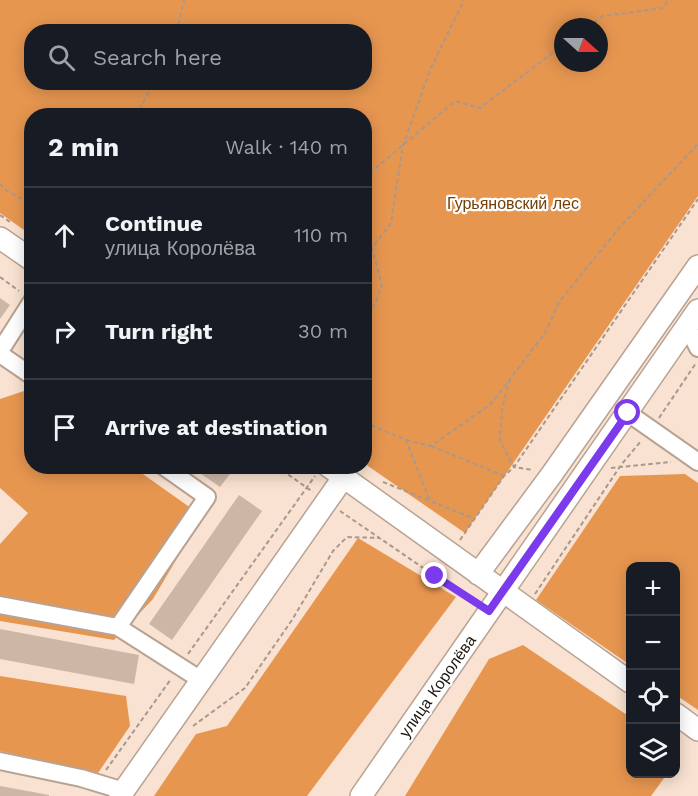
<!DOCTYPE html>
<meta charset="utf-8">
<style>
:root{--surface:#171b24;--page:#242831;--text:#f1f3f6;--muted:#9ea1a6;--line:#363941}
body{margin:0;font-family:"Work Sans",sans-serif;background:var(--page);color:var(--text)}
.controls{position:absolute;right:18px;bottom:18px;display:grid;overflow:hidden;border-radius:12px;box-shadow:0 3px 15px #0003}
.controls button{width:54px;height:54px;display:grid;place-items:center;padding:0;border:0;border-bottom:2px solid var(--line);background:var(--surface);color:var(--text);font:30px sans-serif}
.compass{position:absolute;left:554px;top:18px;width:54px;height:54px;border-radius:50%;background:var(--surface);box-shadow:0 3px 15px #0003;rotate:111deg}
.stop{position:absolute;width:18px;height:18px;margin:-14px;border:4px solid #7c3aed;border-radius:50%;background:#fff}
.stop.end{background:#7c3aed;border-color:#fff;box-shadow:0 2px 6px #0008}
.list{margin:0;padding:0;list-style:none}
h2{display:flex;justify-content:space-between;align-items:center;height:78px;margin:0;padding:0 24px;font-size:26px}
h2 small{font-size:20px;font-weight:400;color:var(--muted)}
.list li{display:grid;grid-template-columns:39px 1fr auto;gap:18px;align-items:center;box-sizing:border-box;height:96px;padding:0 24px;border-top:2px solid var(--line)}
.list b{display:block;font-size:22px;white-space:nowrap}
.list p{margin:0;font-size:20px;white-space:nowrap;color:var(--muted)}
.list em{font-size:20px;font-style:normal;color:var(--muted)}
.icon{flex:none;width:33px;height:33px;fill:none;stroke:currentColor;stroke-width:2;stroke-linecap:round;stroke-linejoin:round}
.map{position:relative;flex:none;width:698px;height:796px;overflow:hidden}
.search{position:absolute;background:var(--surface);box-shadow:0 3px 15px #0003;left:24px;top:24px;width:348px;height:66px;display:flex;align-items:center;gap:15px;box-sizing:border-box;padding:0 21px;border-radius:24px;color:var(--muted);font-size:22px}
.panel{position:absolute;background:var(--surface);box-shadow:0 3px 15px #0003;left:24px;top:108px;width:348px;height:366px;border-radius:24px}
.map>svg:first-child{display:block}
.forest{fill:#e79650;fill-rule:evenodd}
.building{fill:#ccb6a6}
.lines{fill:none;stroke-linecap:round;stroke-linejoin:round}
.minor-casing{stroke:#b8a393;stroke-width:20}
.major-casing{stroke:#b8a393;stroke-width:24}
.path{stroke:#a9988b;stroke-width:2;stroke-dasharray:4.5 3;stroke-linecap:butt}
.minor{stroke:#fff;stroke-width:16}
.major{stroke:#fff;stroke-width:21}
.route{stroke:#7c3aed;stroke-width:8}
.labels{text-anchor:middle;stroke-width:4.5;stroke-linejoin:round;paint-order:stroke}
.park-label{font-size:16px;fill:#744009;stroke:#fff}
.street-label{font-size:16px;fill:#1e1711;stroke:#fff}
</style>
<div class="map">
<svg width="698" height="796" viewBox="0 0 698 796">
<rect width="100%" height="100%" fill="#f9e2d1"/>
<path class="forest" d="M 0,0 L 698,0 L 698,196 L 465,533 L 365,464 L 364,116 L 32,116 L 31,235 L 0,213 ZM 563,27 L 599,27 L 599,63 L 563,63 ZM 32,32 L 364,32 L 364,82 L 32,82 Z
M 27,390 L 31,393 L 32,466 L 133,467 L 202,516 L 153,599 L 114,640 L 0,621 L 0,544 L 28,513 L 0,488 L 0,399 Z
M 685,474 L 698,483 L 698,710 L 676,695 L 676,566 L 630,566 L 630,665 L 536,600 L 620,476 Z
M 358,538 L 456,597 L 307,796 L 154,796 L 196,734 L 227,726 Z
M 523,645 L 630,717 L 630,774 L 667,774 L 651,796 L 405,796 L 489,659 Z
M 0,676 L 126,696 L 130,726 L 98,773 L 0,751 Z"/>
<path class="building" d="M 0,298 L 10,305 L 0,319 Z
M 190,466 L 236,466 L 220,487 Z
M 239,495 L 262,511 L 172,640 L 149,624 Z
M 0,629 L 139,655 L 134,684 L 0,659 Z
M 0,786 L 49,795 L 49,796 L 0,796 Z"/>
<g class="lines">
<defs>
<path id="minor" d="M 687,326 L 698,348
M 0,351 L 32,301
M 0,354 L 32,376
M 628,413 L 698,462
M 0,605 L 118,627 L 207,497 L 163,466
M 118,627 L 201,680
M 0,761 L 81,778 L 124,791"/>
<path id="major" d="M 0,238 L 32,260
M 328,466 L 630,682
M 478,574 L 552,474 L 698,266
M 676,714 L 698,730
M 120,796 L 343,478
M 361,796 L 698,310"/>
</defs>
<use href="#minor" class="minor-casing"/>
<use href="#major" class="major-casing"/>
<path class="path" d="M 588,27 L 603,16 L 663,8 L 668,0
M 177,32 L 184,0
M 136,116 L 154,82
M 364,178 L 455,101 L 480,108 L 563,45
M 0,184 L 7,191 L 32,204
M 0,215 L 10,222
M 0,277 L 19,291
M 364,329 L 382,286 L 372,248 L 391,223 L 403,145 L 431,68 L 464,0
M 510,379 L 502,409 L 500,441 L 514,467 L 533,470
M 659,418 L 696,363
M 364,422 L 406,440 L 430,501
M 406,440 L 431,446 L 491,404 L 545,333 L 559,302 L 620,227 L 698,144
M 431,446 L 504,476
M 276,466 L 313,492
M 611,468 L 671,462
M 383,482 L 475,519
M 340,511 L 435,576 L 440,569
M 460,540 L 504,476 L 514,467 L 698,199
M 435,576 L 475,602
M 535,594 L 621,465 L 641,441
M 188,654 L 315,476
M 193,726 L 245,688 L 292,620 L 333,551 L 347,537 L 379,538
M 106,770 L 171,679"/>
<use href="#minor" class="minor"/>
<use href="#major" class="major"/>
</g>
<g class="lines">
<path class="route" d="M 435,576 L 489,611 L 628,413"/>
</g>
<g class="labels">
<g class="park-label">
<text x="513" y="209">Гурьяновский лес</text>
</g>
<g class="street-label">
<text transform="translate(437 686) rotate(-55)" y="6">улица Королёва</text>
</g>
</g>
</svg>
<div class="controls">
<button>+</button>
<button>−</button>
<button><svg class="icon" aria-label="locate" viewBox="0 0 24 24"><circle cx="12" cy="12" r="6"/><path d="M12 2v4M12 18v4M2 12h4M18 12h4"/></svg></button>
<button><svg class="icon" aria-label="layers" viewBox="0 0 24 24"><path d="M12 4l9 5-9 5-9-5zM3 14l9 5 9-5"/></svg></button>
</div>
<svg class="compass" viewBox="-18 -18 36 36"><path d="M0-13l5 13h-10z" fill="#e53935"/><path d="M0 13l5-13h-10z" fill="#9ea1a6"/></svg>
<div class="stop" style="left:628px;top:413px"></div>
<div class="stop end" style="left:435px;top:576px"></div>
<div class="search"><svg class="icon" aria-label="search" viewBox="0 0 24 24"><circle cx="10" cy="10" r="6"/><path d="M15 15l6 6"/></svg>Search here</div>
<section class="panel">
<h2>2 min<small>Walk · 140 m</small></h2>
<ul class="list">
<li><svg class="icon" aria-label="ahead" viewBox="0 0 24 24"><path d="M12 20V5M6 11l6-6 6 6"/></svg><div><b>Continue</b><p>улица Королёва</p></div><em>110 m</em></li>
<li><svg class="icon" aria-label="right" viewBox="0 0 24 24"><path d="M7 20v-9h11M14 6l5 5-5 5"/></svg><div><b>Turn right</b></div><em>30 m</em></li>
<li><svg class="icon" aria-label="arrive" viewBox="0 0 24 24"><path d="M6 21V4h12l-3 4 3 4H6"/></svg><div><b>Arrive at destination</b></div></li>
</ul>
</section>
</div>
